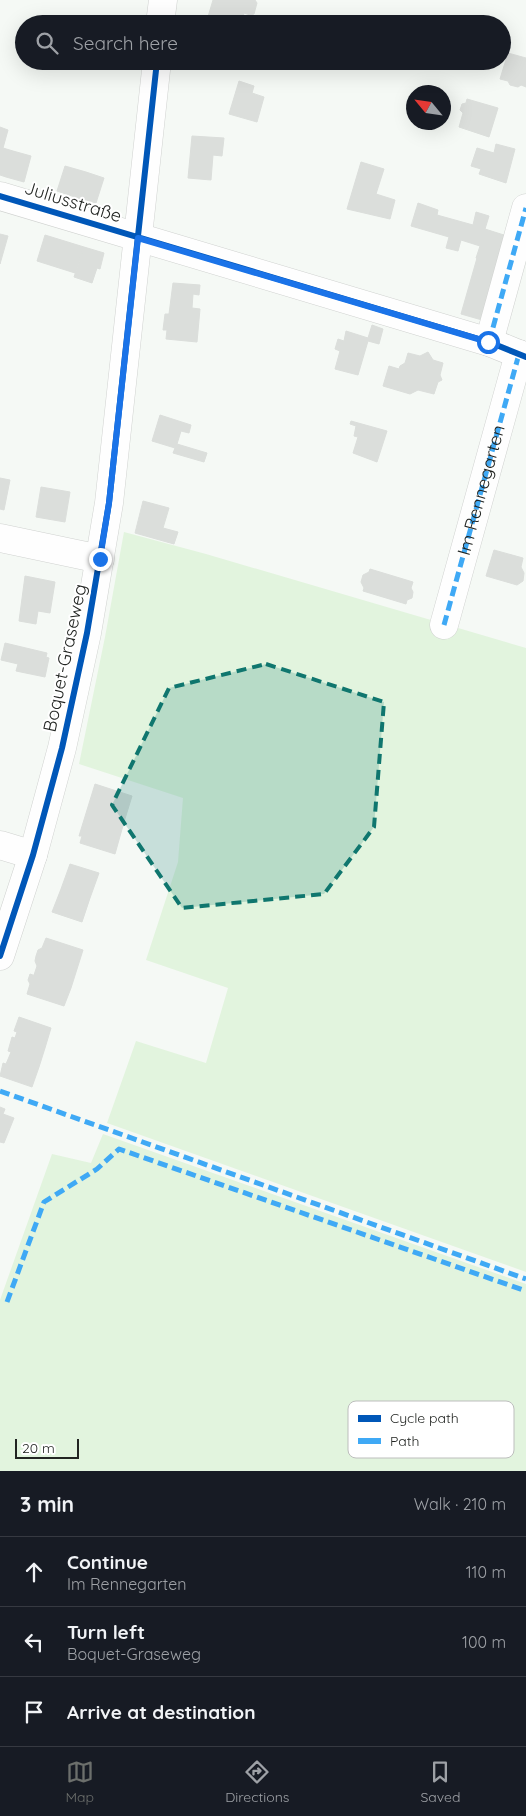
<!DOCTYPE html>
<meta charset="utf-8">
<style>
:root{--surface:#171b24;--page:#20242c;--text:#f1f3f6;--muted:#9ea1a6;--line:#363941;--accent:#6c6f6c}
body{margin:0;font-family:Quicksand,sans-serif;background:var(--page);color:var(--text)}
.compass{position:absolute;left:406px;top:85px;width:45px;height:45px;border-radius:50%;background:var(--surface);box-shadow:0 5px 20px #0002;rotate:299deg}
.scale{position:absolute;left:15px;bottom:12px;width:64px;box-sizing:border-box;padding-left:5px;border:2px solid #222522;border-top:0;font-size:14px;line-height:18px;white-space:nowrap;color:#222522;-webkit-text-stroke:4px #fff;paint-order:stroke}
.stop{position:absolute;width:15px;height:15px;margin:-11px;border:4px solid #1a73e8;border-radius:50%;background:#fff}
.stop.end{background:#1a73e8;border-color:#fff;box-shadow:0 1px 5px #0008}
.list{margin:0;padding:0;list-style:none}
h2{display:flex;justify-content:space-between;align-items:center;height:65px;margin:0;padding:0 20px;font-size:21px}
h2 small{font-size:16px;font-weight:400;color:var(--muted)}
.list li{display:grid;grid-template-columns:32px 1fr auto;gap:15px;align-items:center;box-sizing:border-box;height:70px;padding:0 20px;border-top:1px solid var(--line)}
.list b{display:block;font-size:19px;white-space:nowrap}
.list p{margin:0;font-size:16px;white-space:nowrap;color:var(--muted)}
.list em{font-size:16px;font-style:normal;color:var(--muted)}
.icon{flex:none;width:28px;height:28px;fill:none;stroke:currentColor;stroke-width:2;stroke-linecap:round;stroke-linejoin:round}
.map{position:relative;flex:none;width:526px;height:1471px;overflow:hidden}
.search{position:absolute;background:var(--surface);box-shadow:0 5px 20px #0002;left:15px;right:15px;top:15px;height:55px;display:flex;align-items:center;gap:12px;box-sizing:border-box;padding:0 18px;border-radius:28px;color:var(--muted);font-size:19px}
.sheet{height:275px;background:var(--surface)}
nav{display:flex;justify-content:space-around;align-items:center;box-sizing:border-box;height:70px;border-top:1px solid var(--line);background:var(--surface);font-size:14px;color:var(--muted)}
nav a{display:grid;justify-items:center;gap:2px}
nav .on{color:var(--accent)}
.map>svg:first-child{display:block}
.green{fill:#e2f4de}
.building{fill:#dbdedb;stroke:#dbdedb}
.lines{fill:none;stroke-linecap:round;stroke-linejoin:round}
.minor-casing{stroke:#d0d2d0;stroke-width:29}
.minor{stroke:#fefefe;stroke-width:28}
.quiet{stroke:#3fa9f5;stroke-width:5;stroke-dasharray:10 5;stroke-linecap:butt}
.cycleway-casing{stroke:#fff;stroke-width:9}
.cycleway{stroke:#0057b8;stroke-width:6}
.route{stroke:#1a73e8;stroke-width:6}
.marked{fill:#0f766e;fill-opacity:0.2;stroke:#0f766e;stroke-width:4;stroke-dasharray:10 6;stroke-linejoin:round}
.labels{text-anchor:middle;stroke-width:4;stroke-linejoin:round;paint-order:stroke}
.street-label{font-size:18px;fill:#222522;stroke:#fff}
.key{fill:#fff;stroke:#bdbebd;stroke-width:1}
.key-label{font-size:14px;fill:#222522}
</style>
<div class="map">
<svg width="526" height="1471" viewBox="0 0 526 1471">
<rect width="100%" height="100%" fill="#f5f9f5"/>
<path class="green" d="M 124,532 L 206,554 L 526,648 L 526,1272 L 107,1123 L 136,1041 L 206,1063 L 228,988 L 146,960 L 178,862 L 183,798 L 79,764 L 105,637 Z
M 103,1134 L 526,1284 L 526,1471 L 0,1471 L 0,1300 L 52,1154 L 91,1163 Z"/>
<path class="building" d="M 213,0 L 255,0 L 257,3 L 254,14 L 250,15 L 244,13 L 241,24 L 218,24 L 207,20 Z
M 508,53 L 526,58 L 526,87 L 521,85 L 518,87 L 510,85 L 508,81 L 500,79 Z
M 239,81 L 254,86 L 252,93 L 264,97 L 257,122 L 229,114 Z
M 467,99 L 498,108 L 489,137 L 459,127 L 463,113 L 460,110 L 462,104 L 466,103 Z
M 0,127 L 8,130 L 3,148 L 13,151 L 6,177 L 0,175 Z
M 192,136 L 224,138 L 222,156 L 213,155 L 211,180 L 188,178 Z
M 496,144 L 515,149 L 506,183 L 479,174 L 481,169 L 471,166 L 477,148 L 494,153 Z
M 13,151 L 31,156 L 24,182 L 6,177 Z
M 361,162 L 384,169 L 376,194 L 395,200 L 390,219 L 347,209 Z
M 65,166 L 86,172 L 78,198 L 57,191 Z
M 86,172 L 104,178 L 96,203 L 78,198 Z
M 418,203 L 438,210 L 437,215 L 473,225 L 476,212 L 489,216 L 485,229 L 507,236 L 498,264 L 476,258 L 480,246 L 461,240 L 458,251 L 446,248 L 449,237 L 411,226 Z
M 0,234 L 8,236 L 0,264 Z
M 45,235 L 84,247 L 75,273 L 37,261 Z
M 84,247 L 104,253 L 100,269 L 97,268 L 92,283 L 74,277 Z
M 477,258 L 498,264 L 482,320 L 461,314 Z
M 173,283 L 200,285 L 199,295 L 193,294 L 192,308 L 200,309 L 197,342 L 166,339 L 167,330 L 163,330 L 165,314 L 169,314 Z
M 372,325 L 383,329 L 379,344 L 368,341 L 358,375 L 335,369 L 340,351 L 335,349 L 338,339 L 344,341 L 346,331 L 368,338 Z
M 428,352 L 433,360 L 443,363 L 440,375 L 442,380 L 438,382 L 434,394 L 418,390 L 410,394 L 383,386 L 389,366 L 399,369 L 400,366 L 405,363 L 408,353 L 420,356 Z
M 160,415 L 191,425 L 189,433 L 181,431 L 177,444 L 207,453 L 204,462 L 173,453 L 175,448 L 152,441 Z
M 351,421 L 387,431 L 377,462 L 353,453 L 358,437 L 354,436 L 356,426 L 350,424 Z
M 0,478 L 10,480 L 4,510 L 0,509 Z
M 41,487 L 70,492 L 65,522 L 36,517 Z
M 143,501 L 169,508 L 163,528 L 178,532 L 174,544 L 135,533 Z
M 494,550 L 523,558 L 521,567 L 524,573 L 523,581 L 517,585 L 486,576 Z
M 370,569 L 413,582 L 411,588 L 413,592 L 412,598 L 407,600 L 406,604 L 363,591 L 364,588 L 361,582 L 363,575 L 369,572 Z
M 25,576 L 55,582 L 50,613 L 38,611 L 36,624 L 19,621 Z
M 5,643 L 47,653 L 46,657 L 49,658 L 45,677 L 16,671 L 18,664 L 1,660 Z
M 95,784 L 132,796 L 124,822 L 87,810 Z
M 87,810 L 124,822 L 115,854 L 80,843 L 82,836 L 79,836 Z
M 70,864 L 99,873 L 90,898 L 61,889 Z
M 61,889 L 90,898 L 82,922 L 52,912 Z
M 46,938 L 83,950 L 77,969 L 36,956 L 38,950 L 42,948 Z
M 36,956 L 77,969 L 71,988 L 34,975 L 37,966 L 35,961 Z
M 30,974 L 71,988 L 64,1006 L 27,994 L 30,984 L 28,980 Z
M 19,1017 L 51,1028 L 45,1048 L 15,1038 L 17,1032 L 14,1031 Z
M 12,1037 L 45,1048 L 39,1067 L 9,1057 L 11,1052 L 8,1051 Z
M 9,1057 L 39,1067 L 32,1087 L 0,1076 L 3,1063 L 6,1064 Z
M 0,1107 L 5,1109 L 3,1114 L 14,1118 L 4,1143 L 0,1142 Z"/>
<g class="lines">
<defs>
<g id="minor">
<path d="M 160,24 L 163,0"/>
<path d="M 0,196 L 489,342 L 526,357"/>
<path d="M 489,342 L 526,208"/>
<path d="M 0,538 L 100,559"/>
<path id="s1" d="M 444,625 L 519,354"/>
<path d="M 0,845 L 33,855"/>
<path d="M 0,956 L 33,855 L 62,748 L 87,633 L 109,503 L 157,61"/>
</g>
</defs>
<use href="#minor" class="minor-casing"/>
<use href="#minor" class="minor"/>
<path class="quiet" d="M 489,342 L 526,208
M 444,625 L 519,354
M 0,1091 L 526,1279
M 7,1302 L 44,1202 L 97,1169 L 119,1149 L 526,1291"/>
<defs>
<path id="cycleway" d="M 0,196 L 489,342 L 526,357
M 0,956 L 33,855 L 62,748 L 87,633 L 109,503 L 157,61"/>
</defs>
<use href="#cycleway" class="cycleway-casing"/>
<use href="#cycleway" class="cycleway"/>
</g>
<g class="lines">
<path class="route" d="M 100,559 L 109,503 L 138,238 L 488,342"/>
</g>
<path class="marked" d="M 266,664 L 384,702 L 374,827 L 324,894 L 182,908 L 112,805 L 169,688 Z"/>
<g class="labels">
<g class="street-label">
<text transform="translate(73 202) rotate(17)" y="6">Juliusstraße</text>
<text dy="6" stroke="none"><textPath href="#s1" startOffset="140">Im Rennegarten</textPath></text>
<text transform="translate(65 658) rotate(-78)" y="6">Boquet-Graseweg</text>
</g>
</g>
<rect x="348" y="1401" width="166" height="57" rx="8" class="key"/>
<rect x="358" y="1415" width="23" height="7" fill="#0057b8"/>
<rect x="358" y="1438" width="23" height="6" fill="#3fa9f5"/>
<g class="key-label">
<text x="390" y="1423">Cycle path</text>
<text x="390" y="1446">Path</text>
</g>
</svg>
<svg class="compass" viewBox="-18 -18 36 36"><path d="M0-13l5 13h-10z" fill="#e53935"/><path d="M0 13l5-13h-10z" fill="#9ea1a6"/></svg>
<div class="scale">20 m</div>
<div class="stop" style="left:488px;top:342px"></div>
<div class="stop end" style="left:100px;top:559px"></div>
<div class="search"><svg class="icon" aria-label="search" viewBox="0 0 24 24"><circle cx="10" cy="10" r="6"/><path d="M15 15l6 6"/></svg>Search here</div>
</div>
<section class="sheet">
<h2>3 min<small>Walk · 210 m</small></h2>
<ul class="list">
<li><svg class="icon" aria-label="ahead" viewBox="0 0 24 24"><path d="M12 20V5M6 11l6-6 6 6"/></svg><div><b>Continue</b><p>Im Rennegarten</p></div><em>110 m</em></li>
<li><svg class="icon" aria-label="left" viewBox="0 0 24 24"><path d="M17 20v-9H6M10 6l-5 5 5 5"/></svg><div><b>Turn left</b><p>Boquet-Graseweg</p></div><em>100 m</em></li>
<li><svg class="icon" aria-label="arrive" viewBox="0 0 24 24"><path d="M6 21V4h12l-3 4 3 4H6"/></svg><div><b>Arrive at destination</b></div></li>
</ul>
</section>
<nav>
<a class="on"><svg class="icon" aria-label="map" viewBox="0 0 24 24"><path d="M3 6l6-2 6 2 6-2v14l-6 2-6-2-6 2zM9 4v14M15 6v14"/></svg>Map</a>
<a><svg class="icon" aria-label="directions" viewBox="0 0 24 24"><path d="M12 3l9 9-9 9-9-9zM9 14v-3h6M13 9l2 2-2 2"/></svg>Directions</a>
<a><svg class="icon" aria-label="saved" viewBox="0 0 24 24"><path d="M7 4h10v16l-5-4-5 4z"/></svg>Saved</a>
</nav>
